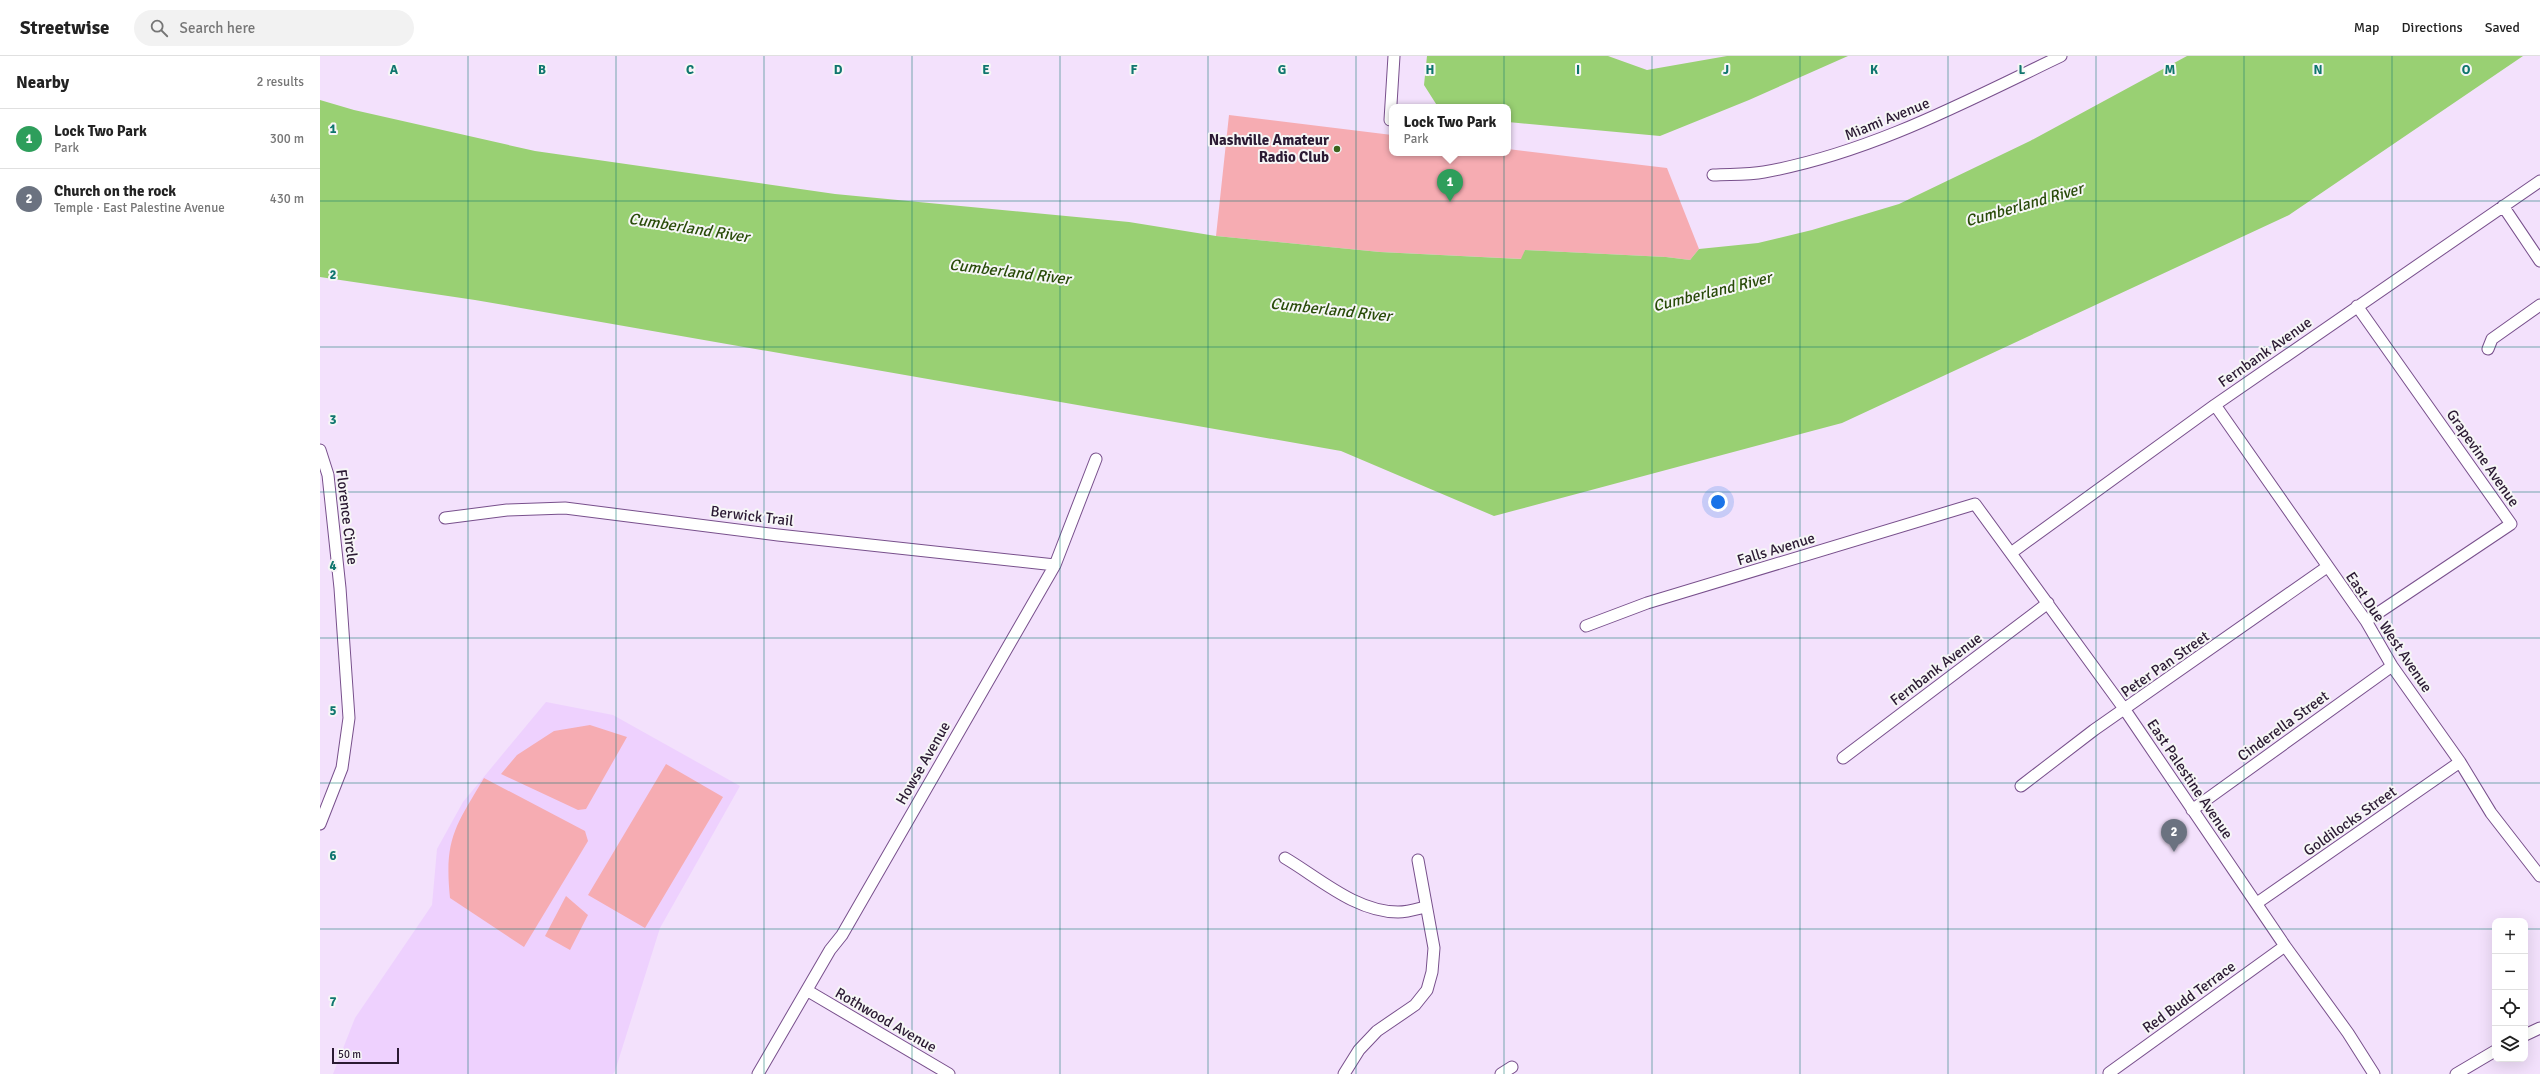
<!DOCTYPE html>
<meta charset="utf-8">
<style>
:root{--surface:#fff;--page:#f2f2f2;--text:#222;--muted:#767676;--line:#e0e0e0;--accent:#b45309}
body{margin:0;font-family:Signika,sans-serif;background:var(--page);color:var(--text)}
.controls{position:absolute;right:12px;bottom:12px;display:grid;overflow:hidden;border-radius:8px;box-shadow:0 4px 16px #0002}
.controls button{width:36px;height:36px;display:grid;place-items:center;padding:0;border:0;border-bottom:1px solid var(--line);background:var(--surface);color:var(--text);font:20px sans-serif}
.scale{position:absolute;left:12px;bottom:10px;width:67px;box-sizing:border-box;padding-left:4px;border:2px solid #2b1a33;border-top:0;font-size:11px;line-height:14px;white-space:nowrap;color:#2b1a33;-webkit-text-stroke:3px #f6f6f6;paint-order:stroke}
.you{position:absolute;left:1398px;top:446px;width:14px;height:14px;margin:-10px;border:3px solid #fff;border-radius:50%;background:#1a73e8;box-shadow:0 0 0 6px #1a73e833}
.badge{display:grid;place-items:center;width:26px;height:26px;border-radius:50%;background:var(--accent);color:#fff;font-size:13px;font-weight:700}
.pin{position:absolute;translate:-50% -33px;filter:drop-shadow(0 1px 2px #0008)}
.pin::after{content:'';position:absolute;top:21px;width:14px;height:12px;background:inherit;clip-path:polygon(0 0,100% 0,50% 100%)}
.popup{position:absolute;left:1069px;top:48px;width:122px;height:52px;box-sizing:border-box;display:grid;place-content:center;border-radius:8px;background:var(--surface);filter:drop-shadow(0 1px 3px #0005);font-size:13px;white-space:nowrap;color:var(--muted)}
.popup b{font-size:15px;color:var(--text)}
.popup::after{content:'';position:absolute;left:50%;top:100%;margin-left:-8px;border:8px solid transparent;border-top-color:var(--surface)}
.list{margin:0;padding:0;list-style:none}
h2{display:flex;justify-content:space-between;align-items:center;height:52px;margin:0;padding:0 16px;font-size:17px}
h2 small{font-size:13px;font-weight:400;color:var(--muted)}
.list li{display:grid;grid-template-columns:26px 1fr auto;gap:12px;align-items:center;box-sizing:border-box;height:60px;padding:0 16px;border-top:1px solid var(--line)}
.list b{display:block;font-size:15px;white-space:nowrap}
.list p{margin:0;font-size:13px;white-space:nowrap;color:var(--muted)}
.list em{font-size:13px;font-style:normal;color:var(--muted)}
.icon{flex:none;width:22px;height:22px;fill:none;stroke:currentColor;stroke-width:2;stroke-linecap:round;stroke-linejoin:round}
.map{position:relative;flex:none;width:2220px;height:1018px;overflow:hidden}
header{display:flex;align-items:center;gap:24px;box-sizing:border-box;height:56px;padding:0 20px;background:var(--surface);border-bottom:1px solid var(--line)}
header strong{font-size:19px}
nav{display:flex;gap:22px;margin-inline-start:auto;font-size:14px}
.search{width:280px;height:36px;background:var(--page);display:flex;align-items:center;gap:10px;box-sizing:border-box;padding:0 14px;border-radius:22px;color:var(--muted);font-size:15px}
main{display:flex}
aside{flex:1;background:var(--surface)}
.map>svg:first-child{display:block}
.built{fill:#eed1fe}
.green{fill:#f6acb2}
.water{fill:#99d073}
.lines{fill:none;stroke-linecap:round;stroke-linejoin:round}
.minor-casing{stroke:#78508c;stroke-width:13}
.minor{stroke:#fff;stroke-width:11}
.grid{fill:none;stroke:#0f766e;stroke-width:1;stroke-opacity:0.55}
.poi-dot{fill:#3c631d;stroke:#f6f6f6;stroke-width:1.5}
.labels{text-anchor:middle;stroke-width:4;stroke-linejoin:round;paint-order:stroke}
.street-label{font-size:15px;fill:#2b1a33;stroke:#f6f6f6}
.poi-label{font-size:15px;font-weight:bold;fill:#2b1a33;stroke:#f6f6f6;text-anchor:end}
.water-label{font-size:16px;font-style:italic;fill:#294b09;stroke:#f6f6f6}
.grid-label{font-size:13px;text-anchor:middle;font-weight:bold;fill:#0f766e;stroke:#f6f6f6;stroke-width:4;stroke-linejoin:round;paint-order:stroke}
</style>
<header>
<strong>Streetwise</strong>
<div class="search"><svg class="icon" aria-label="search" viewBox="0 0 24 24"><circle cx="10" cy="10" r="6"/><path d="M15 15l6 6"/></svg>Search here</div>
<nav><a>Map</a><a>Directions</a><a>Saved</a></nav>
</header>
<main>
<aside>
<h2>Nearby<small>2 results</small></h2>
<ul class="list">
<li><span class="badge" style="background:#2e9e5b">1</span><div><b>Lock Two Park</b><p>Park</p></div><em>300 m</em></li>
<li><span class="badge" style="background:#6b7280">2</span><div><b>Church on the rock</b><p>Temple · East Palestine Avenue</p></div><em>430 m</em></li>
</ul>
</aside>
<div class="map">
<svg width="2220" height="1018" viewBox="0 0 2220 1018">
<rect width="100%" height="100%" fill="#f3e1fc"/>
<path class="built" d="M 226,646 L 293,659 L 420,730 L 340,872 L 295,1015 L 293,1018 L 13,1018 L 35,962 L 112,849 L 117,793 L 143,746 Z"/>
<path class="green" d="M 909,59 L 1072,79 L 1072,97 L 1188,97 L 1188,93 L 1347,112 L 1379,193 L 1370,204 L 1346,201 L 1205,194 L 1202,203 L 1060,196 L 896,180 Z
M 270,669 L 307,681 L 266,753 L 258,754 L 181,718 L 197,699 L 234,675 Z
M 346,708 L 403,741 L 325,872 L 268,839 Z
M 164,722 L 265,775 L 268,785 L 204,891 L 130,842 C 124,783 135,771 164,722 Z
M 246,840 L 268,859 L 250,894 L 225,880 Z"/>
<path class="water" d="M 1107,0 L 1288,0 L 1327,14 L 1407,0 L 1528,0 L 1429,44 L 1340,80 L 1188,66 L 1188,51 L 1118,51 L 1104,29 Z
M 1867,0 L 2203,0 L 1969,159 L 1522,367 L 1174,460 L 1021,395 L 155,244 L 0,221 L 0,44 L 34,54 L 215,95 L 515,138 L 809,166 L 896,180 L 1060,196 L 1201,203 L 1205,194 L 1346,201 L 1370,204 L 1379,193 L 1438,187 L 1492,174 L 1579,148 L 1710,85 Z"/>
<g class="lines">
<defs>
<path id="minor" d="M 1070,64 L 1074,0
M 1393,119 C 1410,118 1428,119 1444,116 C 1550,97 1645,46 1741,0
M 2183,150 L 2220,205
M 2037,250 L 2191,468 L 2046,565
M 2168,293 L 2172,283 L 2220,249
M 1895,349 L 2046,565 L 2072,610 L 2140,706 L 2171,757 L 2220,820
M 0,394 L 8,419 L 20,532 L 29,662 L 22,712 L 0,768
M 125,462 L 187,454 L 245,452 L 458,479 L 735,509
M 1691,497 L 1895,349 L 2220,125
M 1266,570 L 1327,547 L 1655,448 L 1805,654 L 1965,890 L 2028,977 L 2054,1018
M 1523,702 L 1728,547
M 1701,730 L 1774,674 L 2007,511
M 1872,754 L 2072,610
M 965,802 C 999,822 1036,856 1078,856 C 1087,856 1097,853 1105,851
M 1937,847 L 2140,706
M 488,935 L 629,1018
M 2205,979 L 2220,972
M 1789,1017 L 1965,890
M 438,1018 L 510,894 L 522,879 L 735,509 L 776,403
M 1024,1018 L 1039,994 L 1057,975 L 1095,949 L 1107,934 L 1112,916 L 1114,892 L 1098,804
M 1181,1018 L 1192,1011
M 2136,1018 L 2175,995"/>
</defs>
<use href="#minor" class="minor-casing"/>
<use href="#minor" class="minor"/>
</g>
<path class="grid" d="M 148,0 L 148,1018M 296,0 L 296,1018M 444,0 L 444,1018M 592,0 L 592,1018M 740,0 L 740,1018M 888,0 L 888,1018M 1036,0 L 1036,1018M 1184,0 L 1184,1018M 1332,0 L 1332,1018M 1480,0 L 1480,1018M 1628,0 L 1628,1018M 1776,0 L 1776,1018M 1924,0 L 1924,1018M 2072,0 L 2072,1018M 0,145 L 2220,145M 0,291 L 2220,291M 0,436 L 2220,436M 0,582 L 2220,582M 0,727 L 2220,727M 0,873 L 2175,873M 2205,873 L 2220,873"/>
<circle class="poi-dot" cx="1017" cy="93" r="4"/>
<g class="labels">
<g class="street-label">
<text transform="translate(1567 63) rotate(-22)" y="5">Miami Avenue</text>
<text transform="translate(1945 296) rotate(-35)" y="5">Fernbank Avenue</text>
<text transform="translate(2163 402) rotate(55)" y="5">Grapevine Avenue</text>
<text transform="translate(432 460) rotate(7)" y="5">Berwick Trail</text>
<text transform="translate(27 461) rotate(83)" y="5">Florence Circle</text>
<text transform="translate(1456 493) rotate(-17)" y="5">Falls Avenue</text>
<text transform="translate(2069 576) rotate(56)" y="5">East Due West Avenue</text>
<text transform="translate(1845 608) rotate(-35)" y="5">Peter Pan Street</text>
<text transform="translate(1616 613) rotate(-37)" y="5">Fernbank Avenue</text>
<text transform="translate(1963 670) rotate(-36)" y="5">Cinderella Street</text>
<text transform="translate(603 707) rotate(-60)" y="5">Howse Avenue</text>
<text transform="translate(1870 723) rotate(56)" y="5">East Palestine Avenue</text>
<text transform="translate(2030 765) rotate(-35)" y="5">Goldilocks Street</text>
<text transform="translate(1869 941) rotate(-36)" y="5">Red Budd Terrace</text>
<text transform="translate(566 964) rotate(30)" y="5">Rothwood Avenue</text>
</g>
<g class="poi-label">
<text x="1009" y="89">Nashville Amateur<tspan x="1009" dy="17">Radio Club</tspan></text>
</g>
<g class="water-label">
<text transform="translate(1704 148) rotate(-16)" y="6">Cumberland River</text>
<text transform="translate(369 171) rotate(9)" y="6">Cumberland River</text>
<text transform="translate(690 215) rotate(7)" y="6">Cumberland River</text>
<text transform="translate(1392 235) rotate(-14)" y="6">Cumberland River</text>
<text transform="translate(1011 253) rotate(6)" y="6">Cumberland River</text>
</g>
</g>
<g class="grid-label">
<text x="74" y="18">A</text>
<text x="222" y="18">B</text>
<text x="370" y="18">C</text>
<text x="518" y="18">D</text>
<text x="666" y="18">E</text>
<text x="814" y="18">F</text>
<text x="962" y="18">G</text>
<text x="1110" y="18">H</text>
<text x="1258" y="18">I</text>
<text x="1406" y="18">J</text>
<text x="1554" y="18">K</text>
<text x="1702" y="18">L</text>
<text x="1850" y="18">M</text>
<text x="1998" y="18">N</text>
<text x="2146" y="18">O</text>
<text x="13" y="77">1</text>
<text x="13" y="223">2</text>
<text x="13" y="368">3</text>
<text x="13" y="514">4</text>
<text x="13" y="659">5</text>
<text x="13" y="804">6</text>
<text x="13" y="950">7</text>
</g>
</svg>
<div class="controls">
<button>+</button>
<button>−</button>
<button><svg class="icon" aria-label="locate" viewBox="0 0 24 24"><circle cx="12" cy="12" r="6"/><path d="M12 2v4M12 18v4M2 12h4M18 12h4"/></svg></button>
<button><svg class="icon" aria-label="layers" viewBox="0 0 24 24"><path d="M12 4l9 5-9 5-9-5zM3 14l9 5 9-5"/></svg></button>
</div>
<div class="scale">50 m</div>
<div class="you"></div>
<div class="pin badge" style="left:1130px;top:146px;background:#2e9e5b">1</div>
<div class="popup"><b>Lock Two Park</b>Park</div>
<div class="pin badge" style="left:1854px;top:796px;background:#6b7280">2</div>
</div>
</main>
